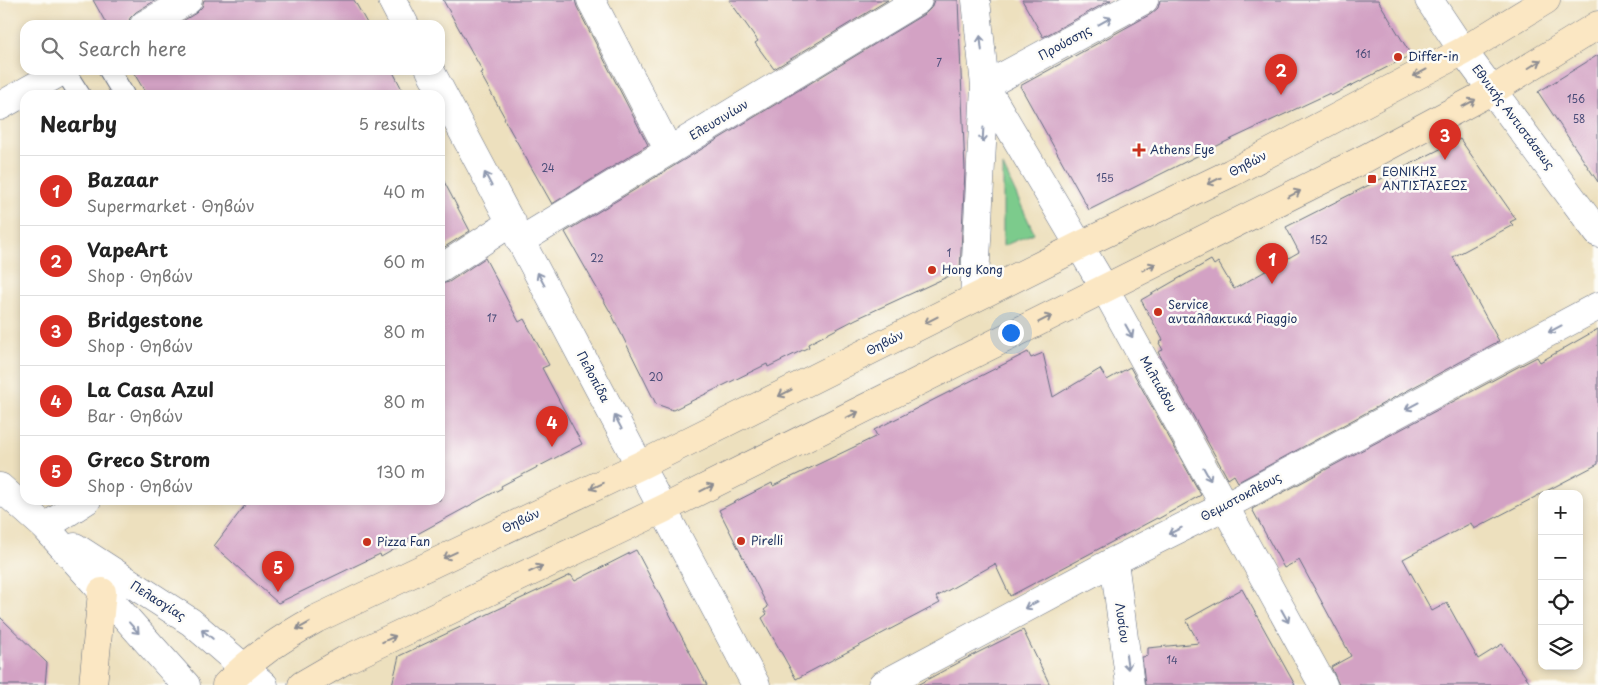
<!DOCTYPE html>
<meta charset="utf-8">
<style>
:root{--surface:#fff;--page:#f6f6f6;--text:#222;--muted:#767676;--line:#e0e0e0;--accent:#d93025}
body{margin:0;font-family:"Playpen Sans",sans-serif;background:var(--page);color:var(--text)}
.controls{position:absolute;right:15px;bottom:15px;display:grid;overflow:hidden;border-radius:10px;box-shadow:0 2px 8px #0003}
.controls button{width:45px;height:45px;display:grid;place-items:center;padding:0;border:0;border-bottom:1px solid var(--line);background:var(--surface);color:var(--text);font:25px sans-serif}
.you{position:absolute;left:1010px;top:332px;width:18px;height:18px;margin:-12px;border:4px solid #fff;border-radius:50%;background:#1a73e8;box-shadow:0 0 0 8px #1a73e833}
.badge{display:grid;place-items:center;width:32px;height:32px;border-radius:50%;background:var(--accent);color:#fff;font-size:16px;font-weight:700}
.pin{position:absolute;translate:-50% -41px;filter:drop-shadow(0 1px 2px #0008)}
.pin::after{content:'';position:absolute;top:26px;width:18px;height:15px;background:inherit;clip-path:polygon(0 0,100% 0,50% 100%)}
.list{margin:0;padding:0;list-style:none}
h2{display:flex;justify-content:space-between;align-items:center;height:65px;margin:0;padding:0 20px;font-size:21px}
h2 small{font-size:16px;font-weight:400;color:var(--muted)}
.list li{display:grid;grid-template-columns:32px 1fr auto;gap:15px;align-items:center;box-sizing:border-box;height:70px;padding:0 20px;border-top:1px solid var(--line)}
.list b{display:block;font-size:19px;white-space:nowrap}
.list p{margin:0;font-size:16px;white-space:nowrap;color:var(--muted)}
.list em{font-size:16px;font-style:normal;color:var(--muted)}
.icon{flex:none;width:28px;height:28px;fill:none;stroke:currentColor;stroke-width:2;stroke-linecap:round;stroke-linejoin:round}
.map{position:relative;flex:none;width:1598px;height:685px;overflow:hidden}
.search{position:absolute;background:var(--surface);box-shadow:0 2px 8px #0003;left:20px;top:20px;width:425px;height:55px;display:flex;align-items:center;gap:12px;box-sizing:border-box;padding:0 18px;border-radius:15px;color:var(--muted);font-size:19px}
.panel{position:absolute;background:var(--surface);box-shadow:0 2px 8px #0003;left:20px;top:90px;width:425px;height:415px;border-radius:15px}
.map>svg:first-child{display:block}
.green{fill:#7ccb8c;stroke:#4c7d75}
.building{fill:#d3a2c4}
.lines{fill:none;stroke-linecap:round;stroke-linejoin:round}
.service-casing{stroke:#646d80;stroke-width:22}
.pedestrian-casing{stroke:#646d80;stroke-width:29}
.minor-casing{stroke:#646d80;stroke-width:29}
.tertiary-casing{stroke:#646d80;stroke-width:29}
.secondary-casing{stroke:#646d80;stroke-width:29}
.service{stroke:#fff;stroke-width:20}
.pedestrian{stroke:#fff;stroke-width:28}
.minor{stroke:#fff;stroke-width:28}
.tertiary{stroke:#fff;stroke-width:28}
.secondary{stroke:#fbe7c3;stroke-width:28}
.oneway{stroke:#8d97ae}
.oneway2{stroke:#8b8b90}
.poi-dot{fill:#c8321e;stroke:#fdfcf7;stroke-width:2}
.labels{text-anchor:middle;stroke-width:5;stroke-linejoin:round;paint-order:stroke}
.number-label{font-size:10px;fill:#494c78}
.street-label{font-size:12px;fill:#1b2f5e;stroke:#fdfcf7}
.poi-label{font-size:12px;fill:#1b2f5e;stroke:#fdfcf7;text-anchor:start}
</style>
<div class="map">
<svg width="1598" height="685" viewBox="0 0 1598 685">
<rect width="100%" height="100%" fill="#fdfcf7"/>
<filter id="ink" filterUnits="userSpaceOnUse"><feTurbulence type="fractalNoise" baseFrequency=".02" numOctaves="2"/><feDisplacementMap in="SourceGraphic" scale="10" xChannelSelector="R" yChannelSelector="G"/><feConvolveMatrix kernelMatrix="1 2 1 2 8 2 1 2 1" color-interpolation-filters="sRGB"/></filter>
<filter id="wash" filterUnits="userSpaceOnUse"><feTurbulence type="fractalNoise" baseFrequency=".0096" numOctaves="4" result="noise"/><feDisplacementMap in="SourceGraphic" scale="20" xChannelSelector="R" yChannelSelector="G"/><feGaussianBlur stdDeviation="1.12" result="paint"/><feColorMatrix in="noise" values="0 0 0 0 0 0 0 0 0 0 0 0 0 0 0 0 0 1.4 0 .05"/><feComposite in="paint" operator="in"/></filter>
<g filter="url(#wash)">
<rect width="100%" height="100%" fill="#ede0be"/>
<path class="green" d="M 1003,166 L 1034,233 L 1003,246 Z"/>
<g id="blocks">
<path class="building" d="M 93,0 L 156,0 L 136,12 L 130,18 L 128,25 L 107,25 Z
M 204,0 L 354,0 L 368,25 L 176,25 L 196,13 L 202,7 Z
M 443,0 L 575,0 L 577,7 L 648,145 L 552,204 L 504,119 L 505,118 L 480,73 L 483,72 Z
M 729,0 L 888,0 L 774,69 L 755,43 L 758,41 Z
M 934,0 L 958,0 L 965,171 L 960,271 L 856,319 L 808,344 L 809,347 L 768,367 L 767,364 L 673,410 L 656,404 L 612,315 L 565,232 L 926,13 L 931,8 Z
M 1022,0 L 1111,0 L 1043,37 Z
M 1160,0 L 1378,0 L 1411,55 L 1331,96 L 1330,93 L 1225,142 L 1089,210 L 1020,86 L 1151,14 L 1158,8 Z
M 1598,55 L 1598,182 L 1538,92 Z
M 132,70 L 392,70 L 405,95 L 147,95 Z
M 1460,139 L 1516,219 L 1510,222 L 1513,225 L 1453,257 L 1499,341 L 1238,482 L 1234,475 L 1228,479 L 1158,352 L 1163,350 L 1159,343 L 1163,340 L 1141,300 L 1211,260 L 1214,265 L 1218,262 L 1234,289 L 1299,252 L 1286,227 Z
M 440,174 L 470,231 L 440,250 Z
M 485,258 L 519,322 L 524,319 L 549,365 L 542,368 L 582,444 L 501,486 L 502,488 L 408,539 L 409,541 L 381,557 L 380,554 L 278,603 L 214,546 L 249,500 L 440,500 L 440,284 L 449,282 Z
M 1598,329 L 1598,464 L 1474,529 L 1471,523 L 1403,559 L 1432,611 L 1447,603 L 1478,659 L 1502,644 L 1532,685 L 1339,685 L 1331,667 L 1351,656 L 1299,560 L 1284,568 L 1252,509 L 1514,369 L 1537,357 L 1540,362 Z
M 1028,352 L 1031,358 L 1043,353 L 1053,397 L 1100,369 L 1107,380 L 1130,367 L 1201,495 L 1158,519 L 1157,518 L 1010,596 L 995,564 L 936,597 L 940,603 L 796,679 L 762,618 L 767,614 L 764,610 L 768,607 L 719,510 L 772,483 L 773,486 L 877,436 L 874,430 Z
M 636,550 L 707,685 L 392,685 L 399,656 L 571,575 L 575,581 Z
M 1242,589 L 1295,685 L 1145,685 L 1142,657 L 1148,656 L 1148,648 L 1199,643 L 1186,620 Z
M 0,617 L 47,663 L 45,685 L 0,685 Z
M 1023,630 L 1050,685 L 917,685 L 973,655 Z"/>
</g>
</g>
<g filter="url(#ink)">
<use href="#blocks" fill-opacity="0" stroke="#646d80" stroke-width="1"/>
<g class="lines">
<defs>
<path id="service" d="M 64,70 L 80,95
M 109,70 L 124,95"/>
<path id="pedestrian" d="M 1429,0 L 1463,51 L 1598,233"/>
<path id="minor" d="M 392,0 L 405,25
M 591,0 L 669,151
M 144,25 L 188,0
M 430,70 L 756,685
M 985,86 L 1105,289 L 1323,685
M 985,86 L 1144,0
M 0,106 L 64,70
M 520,241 L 918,0
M 440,269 L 512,222
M 974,298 L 985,86 L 976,0
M 45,527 L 87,500
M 1114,561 L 1130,685
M 882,685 L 1114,561 L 1225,506 L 1598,306"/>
<path id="tertiary" d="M 0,487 L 45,527 L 186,685
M 75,547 L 191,622 L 264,685"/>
<path id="secondary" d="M 93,685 L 102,592
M 226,685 C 253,657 282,638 316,619 L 641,465 L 1079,246 L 1231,173 L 1463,51 L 1546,0
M 302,685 L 345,660 L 663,509 L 1366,158 L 1493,90 L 1598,25"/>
</defs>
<use href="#service" class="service-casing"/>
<use href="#pedestrian" class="pedestrian-casing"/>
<use href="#minor" class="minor-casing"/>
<use href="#tertiary" class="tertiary-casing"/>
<use href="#secondary" class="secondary-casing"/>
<use href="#service" class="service"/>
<use href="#pedestrian" class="pedestrian"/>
<use href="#minor" class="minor"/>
<use href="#tertiary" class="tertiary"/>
<use href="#secondary" class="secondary"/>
</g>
<defs><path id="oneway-shaft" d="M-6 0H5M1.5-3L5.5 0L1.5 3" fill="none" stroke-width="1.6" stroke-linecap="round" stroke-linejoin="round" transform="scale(1.25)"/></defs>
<g class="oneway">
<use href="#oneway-shaft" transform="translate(1105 21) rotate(-29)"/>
<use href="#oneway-shaft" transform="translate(981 43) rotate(-96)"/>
<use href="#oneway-shaft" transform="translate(983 135) rotate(93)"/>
<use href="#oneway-shaft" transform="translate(488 179) rotate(-118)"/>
<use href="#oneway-shaft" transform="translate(541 279) rotate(-118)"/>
<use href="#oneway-shaft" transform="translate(1555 329) rotate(152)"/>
<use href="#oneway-shaft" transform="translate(1129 331) rotate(61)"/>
<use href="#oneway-shaft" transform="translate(1412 406) rotate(152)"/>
<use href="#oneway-shaft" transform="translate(618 422) rotate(-118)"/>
<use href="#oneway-shaft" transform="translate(1207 474) rotate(61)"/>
<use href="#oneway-shaft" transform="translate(1175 531) rotate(154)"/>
<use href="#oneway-shaft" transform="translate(1031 605) rotate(152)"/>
<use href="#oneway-shaft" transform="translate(1285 616) rotate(61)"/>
<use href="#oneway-shaft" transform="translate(134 628) rotate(48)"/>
<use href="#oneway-shaft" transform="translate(207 634) rotate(-140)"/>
<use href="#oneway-shaft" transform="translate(1127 662) rotate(82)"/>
</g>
<g class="oneway2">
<use href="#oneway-shaft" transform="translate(1535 64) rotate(-32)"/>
<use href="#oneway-shaft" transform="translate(1420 73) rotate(152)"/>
<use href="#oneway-shaft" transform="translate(1469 103) rotate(-28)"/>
<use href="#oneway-shaft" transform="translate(1214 181) rotate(154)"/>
<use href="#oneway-shaft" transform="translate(1294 194) rotate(-27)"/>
<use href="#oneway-shaft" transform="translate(1149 267) rotate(-27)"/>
<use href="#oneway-shaft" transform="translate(1045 319) rotate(-27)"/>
<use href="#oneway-shaft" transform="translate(931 320) rotate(153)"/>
<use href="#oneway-shaft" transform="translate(785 393) rotate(153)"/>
<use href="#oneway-shaft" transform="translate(852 415) rotate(-27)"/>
<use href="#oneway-shaft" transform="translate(597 486) rotate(155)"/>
<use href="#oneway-shaft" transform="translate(707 488) rotate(-27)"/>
<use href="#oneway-shaft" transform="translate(450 555) rotate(155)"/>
<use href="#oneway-shaft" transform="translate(536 569) rotate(-25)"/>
<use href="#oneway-shaft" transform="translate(303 626) rotate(151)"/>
<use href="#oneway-shaft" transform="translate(389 639) rotate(-25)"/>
</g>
</g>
<g class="poi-dot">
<circle cx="1398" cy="57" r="5"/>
<path d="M1136.5 142.5h5v5h5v5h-5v5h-5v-5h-5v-5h5z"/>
<rect x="1367" y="174" width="10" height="10" rx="2.5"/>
<circle cx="932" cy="270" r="5"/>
<circle cx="1158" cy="312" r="5"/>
<circle cx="741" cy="541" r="5"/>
<circle cx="367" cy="542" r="5"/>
</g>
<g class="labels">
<g class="number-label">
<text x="1363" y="58">161</text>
<text x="939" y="67">7</text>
<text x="1576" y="103">156</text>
<text x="1579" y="123">58</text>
<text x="548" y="172">24</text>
<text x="1105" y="182">155</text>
<text x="1319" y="244">152</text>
<text x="949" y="257">1</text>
<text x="597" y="262">22</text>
<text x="492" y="322">17</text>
<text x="656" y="381">20</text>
<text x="1172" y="664">14</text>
</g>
<g class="street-label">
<text transform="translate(1065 43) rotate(-29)" y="4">Προύσσης</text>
<text transform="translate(1513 117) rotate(53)" y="4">Εθνικής Αντιστάσεως</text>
<text transform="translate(719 120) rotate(-31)" y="4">Ελευσινίων</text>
<text transform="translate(1248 164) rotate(-28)" y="4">Θηβών</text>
<text transform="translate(885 343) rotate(-27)" y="4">Θηβών</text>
<text transform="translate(593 377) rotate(62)" y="4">Πελοπίδα</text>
<text transform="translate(1158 384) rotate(61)" y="4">Μιλτιάδου</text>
<text transform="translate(1241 497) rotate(-28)" y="4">Θεμιστοκλέους</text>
<text transform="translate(521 521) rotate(-25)" y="4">Θηβών</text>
<text transform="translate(158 601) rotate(32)" y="4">Πελασγίας</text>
<text transform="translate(1122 623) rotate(82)" y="4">Λυσίου</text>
</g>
<g class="poi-label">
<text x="1408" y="61">Differ-in</text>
<text x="1150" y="154">Athens Eye</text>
<text x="1382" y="176">ΕΘΝΙΚΗΣ<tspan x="1382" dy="14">ΑΝΤΙΣΤΑΣΕΩΣ</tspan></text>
<text x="942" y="274">Hong Kong</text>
<text x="1168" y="309">Service<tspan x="1168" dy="14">ανταλλακτικά Piaggio</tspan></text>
<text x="751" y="545">Pirelli</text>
<text x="377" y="546">Pizza Fan</text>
</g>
</g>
</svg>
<div class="controls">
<button>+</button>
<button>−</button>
<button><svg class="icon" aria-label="locate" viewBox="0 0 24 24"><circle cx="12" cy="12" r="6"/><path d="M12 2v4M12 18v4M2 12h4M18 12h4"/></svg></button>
<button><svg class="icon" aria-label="layers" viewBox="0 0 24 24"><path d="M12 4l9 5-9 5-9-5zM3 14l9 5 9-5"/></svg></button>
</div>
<div class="you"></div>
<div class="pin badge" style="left:1272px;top:284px">1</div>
<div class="pin badge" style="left:1281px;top:95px">2</div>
<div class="pin badge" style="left:1445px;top:160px">3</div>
<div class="pin badge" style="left:552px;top:447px">4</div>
<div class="pin badge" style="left:278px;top:592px">5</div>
<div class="search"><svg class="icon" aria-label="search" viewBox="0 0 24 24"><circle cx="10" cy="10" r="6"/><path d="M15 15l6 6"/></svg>Search here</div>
<section class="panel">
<h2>Nearby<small>5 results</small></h2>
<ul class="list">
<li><span class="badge">1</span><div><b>Bazaar</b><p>Supermarket · Θηβών</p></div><em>40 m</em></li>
<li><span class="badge">2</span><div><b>VapeArt</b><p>Shop · Θηβών</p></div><em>60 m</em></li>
<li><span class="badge">3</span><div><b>Bridgestone</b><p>Shop · Θηβών</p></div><em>80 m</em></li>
<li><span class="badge">4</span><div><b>La Casa Azul</b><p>Bar · Θηβών</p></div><em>80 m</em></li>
<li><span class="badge">5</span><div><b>Greco Strom</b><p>Shop · Θηβών</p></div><em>130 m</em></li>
</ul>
</section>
</div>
